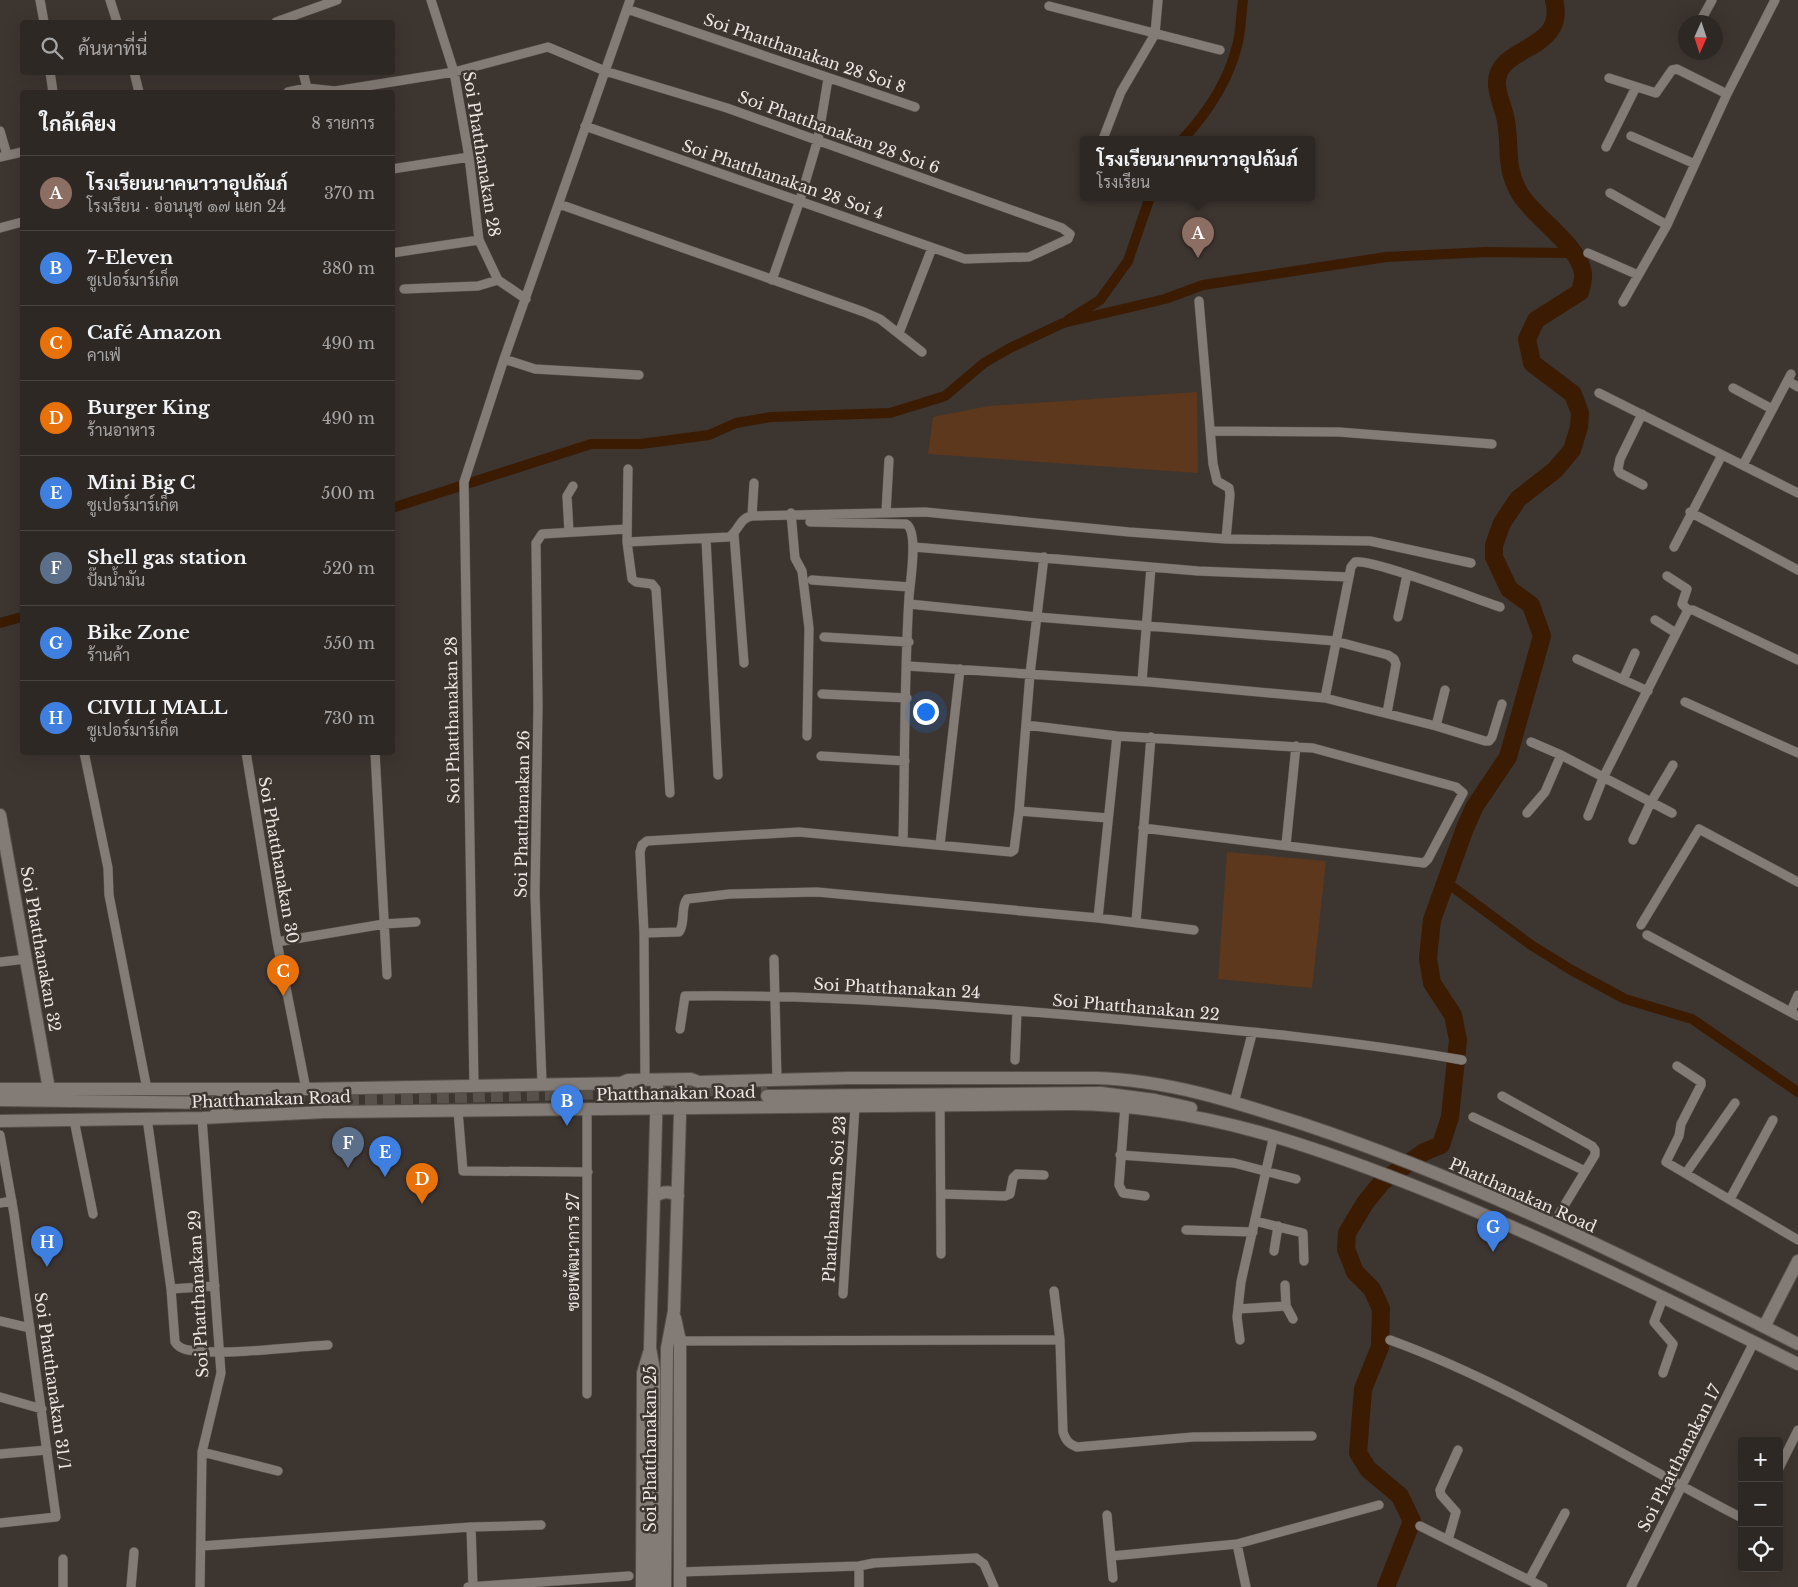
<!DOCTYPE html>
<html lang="th">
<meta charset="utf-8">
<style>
:root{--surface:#2e2824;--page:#3a3431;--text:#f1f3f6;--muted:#a7a6a6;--line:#494441;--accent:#52cbd8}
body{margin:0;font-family:"Libre Baskerville",Sarabun,serif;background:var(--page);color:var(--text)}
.controls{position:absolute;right:15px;bottom:15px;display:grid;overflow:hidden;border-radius:5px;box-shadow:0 5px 20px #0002}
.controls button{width:45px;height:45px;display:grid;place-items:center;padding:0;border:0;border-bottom:1px solid var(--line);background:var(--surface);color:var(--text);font:25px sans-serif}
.compass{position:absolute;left:1678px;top:15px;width:45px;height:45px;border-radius:50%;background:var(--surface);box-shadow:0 5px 20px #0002;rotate:183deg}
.you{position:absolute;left:925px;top:711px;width:18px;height:18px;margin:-12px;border:4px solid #fff;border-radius:50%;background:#1a73e8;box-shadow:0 0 0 8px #1a73e833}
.badge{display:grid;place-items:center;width:32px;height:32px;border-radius:50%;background:var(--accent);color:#fff;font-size:16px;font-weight:700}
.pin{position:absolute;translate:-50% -41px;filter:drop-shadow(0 1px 2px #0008)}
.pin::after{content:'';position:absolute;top:26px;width:18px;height:15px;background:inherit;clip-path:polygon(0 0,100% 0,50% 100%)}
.popup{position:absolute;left:1080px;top:136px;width:235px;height:65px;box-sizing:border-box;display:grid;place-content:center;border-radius:5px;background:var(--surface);filter:drop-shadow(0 1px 4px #0005);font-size:16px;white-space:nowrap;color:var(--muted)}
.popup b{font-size:19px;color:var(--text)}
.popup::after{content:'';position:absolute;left:50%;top:100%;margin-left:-10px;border:10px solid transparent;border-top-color:var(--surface)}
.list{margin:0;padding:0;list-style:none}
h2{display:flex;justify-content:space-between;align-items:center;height:65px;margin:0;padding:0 20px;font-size:21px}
h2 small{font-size:16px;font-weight:400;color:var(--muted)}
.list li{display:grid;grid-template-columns:32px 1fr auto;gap:15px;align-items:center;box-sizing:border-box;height:75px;padding:0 20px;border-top:1px solid var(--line)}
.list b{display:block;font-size:19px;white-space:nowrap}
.list p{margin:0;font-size:16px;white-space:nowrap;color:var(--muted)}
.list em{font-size:16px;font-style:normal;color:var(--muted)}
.icon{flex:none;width:28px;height:28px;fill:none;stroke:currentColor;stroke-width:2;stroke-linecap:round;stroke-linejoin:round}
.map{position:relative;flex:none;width:1798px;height:1587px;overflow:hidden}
.search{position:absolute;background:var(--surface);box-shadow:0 5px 20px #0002;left:20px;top:20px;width:375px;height:55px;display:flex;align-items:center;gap:12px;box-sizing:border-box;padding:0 18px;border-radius:5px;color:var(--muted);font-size:19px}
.panel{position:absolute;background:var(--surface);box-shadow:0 5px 20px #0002;left:20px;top:90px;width:375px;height:665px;border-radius:5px}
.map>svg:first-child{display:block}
.grass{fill:#5d381d}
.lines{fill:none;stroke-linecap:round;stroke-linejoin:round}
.canal{stroke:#3b1b02;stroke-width:10}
.river{stroke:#3b1b02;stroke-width:18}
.secondary-tunnel{stroke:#57504b;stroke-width:12;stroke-dasharray:12 6;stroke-linecap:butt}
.street-casing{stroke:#58514d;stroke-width:10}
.secondary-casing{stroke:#58514d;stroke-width:14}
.street{stroke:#837b75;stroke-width:9}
.secondary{stroke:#837b75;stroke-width:12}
.labels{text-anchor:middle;stroke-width:5;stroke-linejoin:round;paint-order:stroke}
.street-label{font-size:16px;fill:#ebe6e3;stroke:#3d3530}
</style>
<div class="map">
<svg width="1798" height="1587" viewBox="0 0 1798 1587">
<rect width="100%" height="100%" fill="#3d3530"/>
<path class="grass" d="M 1197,392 L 1198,473 L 928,454 L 933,417 L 989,406 Z
M 1227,852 L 1326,861 L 1312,988 L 1218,979 Z"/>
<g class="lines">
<path class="canal" d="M 1183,139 C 1208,112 1228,82 1237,46 C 1241,32 1241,15 1243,0
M 1068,320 L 1100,300 L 1128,261 L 1150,197
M 392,508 L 591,444 L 641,444 L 709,435 L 736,423 L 771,417 L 890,413 L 945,396 L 984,363 L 1010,348 L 1063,323 L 1165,299 L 1203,285 L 1386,257 L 1487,252 L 1573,253
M 0,623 L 22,617
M 1446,882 L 1531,945 L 1573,971 L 1625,999 L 1692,1019 L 1798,1092"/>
<path class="river" d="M 1386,1587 L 1412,1521 L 1400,1496 L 1368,1469 L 1358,1453 L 1363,1389 L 1380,1347 L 1381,1309 L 1372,1289 L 1355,1272 L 1346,1249 L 1347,1233 L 1365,1203 L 1382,1182 L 1424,1152 L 1441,1145 L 1450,1117 L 1458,1040 L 1453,1015 L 1432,983 L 1428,958 L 1432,920 L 1465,828 L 1475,806 L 1508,757 L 1542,636 L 1531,605 L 1509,589 L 1494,557 L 1494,545 L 1502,523 L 1518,499 L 1555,470 L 1572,450 L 1579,427 L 1580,413 L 1573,394 L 1532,363 L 1527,339 L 1536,320 L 1580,292 C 1581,287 1584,279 1583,274 C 1581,247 1533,216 1520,194 C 1504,166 1511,150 1506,121 C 1504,108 1498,98 1497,85 C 1494,44 1568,53 1554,0"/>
<path class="secondary-tunnel" d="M 221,1103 L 767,1089"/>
<defs>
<path id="street" d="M 40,0 L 44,22
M 110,0 L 117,22
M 431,0 L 454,72 L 469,157 L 479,240 L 498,280 L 526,299
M 1049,6 L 1220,50
M 627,9 L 915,107
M 276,22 L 337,0
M 1700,22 L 1712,0
M 50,72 L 53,92
M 134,72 L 139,92
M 303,72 L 307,88
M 1609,78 L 1656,93 L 1672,70 L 1677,69 L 1727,94
M 288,92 L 307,88 L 335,91 L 454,72 L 548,47 L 605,71 L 727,108 L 1062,228 L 1070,234 L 1068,239 L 1029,257 L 965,259 L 585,126
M 0,131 L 7,155
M 1631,136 L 1695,164
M 1103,139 L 1121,92 L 1155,34 L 1158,0
M 1606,147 L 1636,87
M 0,157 L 22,152
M 392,169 L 469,157
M 1610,193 L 1667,225
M 559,204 L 864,312 L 880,319 L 922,352
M 0,228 L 22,222
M 392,253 L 479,240
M 1588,253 L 1638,275
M 772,280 L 800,200 L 818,139 L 828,79
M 404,289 L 478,286 L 498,280
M 1199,301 L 1213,464 L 1217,481 L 1229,488 L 1230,495 L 1226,539
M 1623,302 L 1667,225 L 1727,94 L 1775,0
M 899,333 L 932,248
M 504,359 L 535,369 L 639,375
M 1788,381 L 1798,387
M 1733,388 L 1772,409
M 1599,393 L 1798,493
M 1642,414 L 1620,459 L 1618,469 L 1620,473 L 1643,485
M 1210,431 L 1339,432 L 1492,444
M 1743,465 L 1791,374
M 628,469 L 627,542 L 632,579 L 636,582 L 652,584 L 656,589 L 670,793
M 886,512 L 889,460
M 1690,512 L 1798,570
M 791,513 L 795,558 L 802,571 L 809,628 L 807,736
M 752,516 L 754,483
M 810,522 L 906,524 C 919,531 910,583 909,597 C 904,679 905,761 903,842
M 569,532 L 567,496 L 573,486
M 734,534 L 744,663
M 706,539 L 718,775
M 627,542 L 729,537 C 739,531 739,518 752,516 L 925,512 L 1129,532 L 1226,539 L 1370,541 L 1471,563
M 914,547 L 1198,571 L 1349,577
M 1674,547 L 1722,455
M 1667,576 L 1687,589 L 1682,604 L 1688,610
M 812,580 L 910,587
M 909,604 L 1037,617 L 1335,641 L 1388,655 L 1394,659 L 1396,664 L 1387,713
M 1688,610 L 1693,610 L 1798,660
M 1398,617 L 1407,575
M 1655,620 L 1676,633
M 824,637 L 909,642
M 1577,659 L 1648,691
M 908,666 L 1150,682 L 1325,698 L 1436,726 L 1485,741 L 1489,741 L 1492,737 L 1502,704
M 1623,680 L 1635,653
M 1142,681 L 1151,567
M 822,694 L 907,698
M 1325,698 L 1349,577 L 1351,567 L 1355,562 C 1373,559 1476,599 1500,607
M 1685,702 L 1798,753
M 1026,725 L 1117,736 L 1313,748 L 1456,787 L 1463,793 L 1428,859 L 1424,863 L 1143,828
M 1436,726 L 1445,690
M 1531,742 L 1561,755 L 1672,813
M 84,752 L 108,868 L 109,895 L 147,1089
M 246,752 L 277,942 L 306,1089
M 375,752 L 387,975
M 821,756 L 905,761
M 1019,811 L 1108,818
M 1527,813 L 1545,792 L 1561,755
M 1588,816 L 1603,778 L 1688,610
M 1633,840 L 1651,802 L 1673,765
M 940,845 L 960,669
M 1286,845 L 1296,746
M 1098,918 L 1117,736
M 1136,922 L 1151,737
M 1641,925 L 1699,829 L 1798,882
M 644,933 L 640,852 L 642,845 L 647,841 L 799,832 L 1011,852 L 1014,850 L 1019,811 L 1030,674 L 1044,557
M 1647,935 L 1798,1016
M 277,942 L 384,924 L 416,922
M 774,959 L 777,1080
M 0,962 L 26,959
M 1791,1011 L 1798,995
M 680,1029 L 685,996 C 825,994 965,1006 1104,1018 C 1224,1029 1344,1039 1462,1060
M 1015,1060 L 1017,1011
M 1677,1066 L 1701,1082 L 1701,1085 L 1681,1124 L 1679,1136 L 1666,1162 L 1798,1240
M 645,1080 L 644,933 L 679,932 C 686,923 680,908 687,899 L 730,894 L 817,892 L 1098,918 L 1194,930
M 542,1084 L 535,895 L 538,706 L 536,543 L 542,534 L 627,529
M 474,1087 L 464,482 L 504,359 L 630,0
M 1502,1096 L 1592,1146 L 1595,1150 L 1595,1155 L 1553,1224
M 1234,1103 L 1252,1034
M 940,1106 L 941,1254
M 1125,1106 L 1119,1185 L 1123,1193 L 1145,1196
M 458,1111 L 463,1171 L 588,1172
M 1473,1117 L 1585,1171
M 147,1118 L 171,1289 L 175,1342 C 178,1347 182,1349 188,1350 C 228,1356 287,1347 328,1345
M 74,1120 L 93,1214
M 0,1135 L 14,1214 L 56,1517 L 0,1523
M 1120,1155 L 1234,1163 L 1296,1179
M 1686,1173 L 1735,1103
M 942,1194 L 1005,1196 L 1010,1194 L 1013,1178 L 1017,1174 L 1044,1175
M 1730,1199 L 1773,1120
M 0,1203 L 12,1201
M 1255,1221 L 1303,1233 L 1304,1261
M 1186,1230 L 1253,1232
M 1274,1251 L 1278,1226
M 1285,1285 L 1286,1306 L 1293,1319
M 171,1289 L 215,1286
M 1054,1291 L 1060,1340 L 1063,1432 C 1066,1441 1069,1444 1077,1447 L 1193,1437 L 1312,1436
M 843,1294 L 855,1107
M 1238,1309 L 1286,1306
M 0,1321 L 30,1328
M 1240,1340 L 1237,1317 L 1241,1282 L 1274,1135
M 1390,1340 C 1514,1385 1625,1458 1742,1518
M 680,1341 L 1060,1340
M 1663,1373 L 1673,1344 L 1654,1322 L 1663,1298
M 587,1394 L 587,1110
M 0,1397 L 42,1409
M 1458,1450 L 1440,1490 L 1441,1495 L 1456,1512 L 1448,1540 L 1543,1587
M 202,1452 L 278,1471
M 0,1454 L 47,1450
M 1779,1468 L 1798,1430
M 1107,1515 L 1113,1578
M 1420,1526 L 1448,1540
M 471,1527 L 473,1587
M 1237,1544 L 1246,1587
M 201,1546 L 471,1527 L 541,1525
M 1112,1556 L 1237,1544 L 1379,1505
M 859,1566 L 859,1587
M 680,1572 L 859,1566 L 874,1563 L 976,1558 L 984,1564 L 994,1587
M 1529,1580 L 1565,1513
M 63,1587 L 63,1559
M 131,1587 L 134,1552
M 200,1587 L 202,1452 L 221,1373 L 202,1118
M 468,1587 L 629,1576
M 1631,1587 L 1754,1342"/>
<path id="secondary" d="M 0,815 L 49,1089
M 621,1083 L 628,1080 L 691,1079 L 699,1082 L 849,1078 L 1096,1078 C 1168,1080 1235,1102 1303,1124 C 1474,1181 1637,1262 1798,1344
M 0,1089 L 306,1089 L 630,1083
M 767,1096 L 1101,1093 L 1155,1100 L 1191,1108
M 0,1100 L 216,1103
M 215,1115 L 226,1109 L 230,1104 L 228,1094 L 219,1090
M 0,1121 L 202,1118 L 325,1112 L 1071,1104 C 1200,1105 1319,1147 1437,1195 C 1560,1245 1679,1305 1798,1364
M 655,1196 C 664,1191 670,1191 678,1196
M 675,1318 L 680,1341 L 680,1587
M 1764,1327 L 1798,1261
M 642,1587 L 643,1373 L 649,1353
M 654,1587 L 654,1370 L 650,1348 L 657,1083
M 665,1587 L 667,1348 L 674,1311 L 681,1082"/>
</defs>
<use href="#street" class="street-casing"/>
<use href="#secondary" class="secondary-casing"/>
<use href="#street" class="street"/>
<use href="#secondary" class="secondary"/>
</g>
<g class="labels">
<g class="street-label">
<text transform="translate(805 53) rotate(19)" y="6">Soi Phatthanakan 28 Soi 8</text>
<text transform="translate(839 132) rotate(20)" y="6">Soi Phatthanakan 28 Soi 6</text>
<text transform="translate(482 154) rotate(81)" y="6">Soi Phatthanakan 28</text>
<text transform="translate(783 179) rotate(19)" y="6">Soi Phatthanakan 28 Soi 4</text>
<text transform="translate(452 720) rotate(-91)" y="6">Soi Phatthanakan 28</text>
<text transform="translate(522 814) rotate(-89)" y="6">Soi Phatthanakan 26</text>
<text transform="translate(279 860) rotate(80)" y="6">Soi Phatthanakan 30</text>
<text transform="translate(41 949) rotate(80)" y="6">Soi Phatthanakan 32</text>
<text transform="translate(897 988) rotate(3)" y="6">Soi Phatthanakan 24</text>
<text transform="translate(1136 1007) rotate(5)" y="6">Soi Phatthanakan 22</text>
<text transform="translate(676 1093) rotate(-1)" y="6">Phatthanakan Road</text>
<text transform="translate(271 1099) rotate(-2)" y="6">Phatthanakan Road</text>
<text transform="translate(1523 1195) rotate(24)" y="6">Phatthanakan Road</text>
<text transform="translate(834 1199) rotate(-86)" y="6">Phatthanakan Soi 23</text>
<text transform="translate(573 1252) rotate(-90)" y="6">ซอยพัฒนาการ 27</text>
<text transform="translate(198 1294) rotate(-93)" y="6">Soi Phatthanakan 29</text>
<text transform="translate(53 1381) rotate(82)" y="6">Soi Phatthanakan 31/1</text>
<text transform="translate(650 1449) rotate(-90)" y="6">Soi Phatthanakan 25</text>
<text transform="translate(1679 1458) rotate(-63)" y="6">Soi Phatthanakan 17</text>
</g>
</g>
</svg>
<div class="controls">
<button>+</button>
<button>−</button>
<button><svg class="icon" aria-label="locate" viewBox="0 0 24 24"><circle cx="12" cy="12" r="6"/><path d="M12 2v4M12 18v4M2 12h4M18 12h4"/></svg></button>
</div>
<svg class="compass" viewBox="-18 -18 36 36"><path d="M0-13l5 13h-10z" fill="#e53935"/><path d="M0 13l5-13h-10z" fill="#a7a6a6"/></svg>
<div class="you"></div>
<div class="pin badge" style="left:1198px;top:258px;background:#8d6e63">A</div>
<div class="popup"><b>โรงเรียนนาคนาวาอุปถัมภ์</b>โรงเรียน</div>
<div class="pin badge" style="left:567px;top:1126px;background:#3f7fe0">B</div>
<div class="pin badge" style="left:283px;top:996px;background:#e8710a">C</div>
<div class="pin badge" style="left:422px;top:1204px;background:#e8710a">D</div>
<div class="pin badge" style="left:385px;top:1177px;background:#3f7fe0">E</div>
<div class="pin badge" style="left:348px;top:1168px;background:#5c6f8a">F</div>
<div class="pin badge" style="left:1493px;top:1252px;background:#3f7fe0">G</div>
<div class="pin badge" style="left:47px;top:1267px;background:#3f7fe0">H</div>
<div class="search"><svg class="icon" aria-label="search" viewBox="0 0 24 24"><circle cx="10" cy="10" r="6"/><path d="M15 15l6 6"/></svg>ค้นหาที่นี่</div>
<section class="panel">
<h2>ใกล้เคียง<small>8 รายการ</small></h2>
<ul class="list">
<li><span class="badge" style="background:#8d6e63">A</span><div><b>โรงเรียนนาคนาวาอุปถัมภ์</b><p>โรงเรียน · อ่อนนุช ๑๗ แยก 24</p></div><em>370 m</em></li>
<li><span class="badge" style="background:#3f7fe0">B</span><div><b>7-Eleven</b><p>ซูเปอร์มาร์เก็ต</p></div><em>380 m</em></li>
<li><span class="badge" style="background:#e8710a">C</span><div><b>Café Amazon</b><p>คาเฟ่</p></div><em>490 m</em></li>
<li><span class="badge" style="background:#e8710a">D</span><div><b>Burger King</b><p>ร้านอาหาร</p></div><em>490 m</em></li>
<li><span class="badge" style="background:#3f7fe0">E</span><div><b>Mini Big C</b><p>ซูเปอร์มาร์เก็ต</p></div><em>500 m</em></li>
<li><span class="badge" style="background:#5c6f8a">F</span><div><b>Shell gas station</b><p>ปั๊มน้ำมัน</p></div><em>520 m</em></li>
<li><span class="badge" style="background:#3f7fe0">G</span><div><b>Bike Zone</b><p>ร้านค้า</p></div><em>550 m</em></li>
<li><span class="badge" style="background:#3f7fe0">H</span><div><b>CIVILI MALL</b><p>ซูเปอร์มาร์เก็ต</p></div><em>730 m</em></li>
</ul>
</section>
</div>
